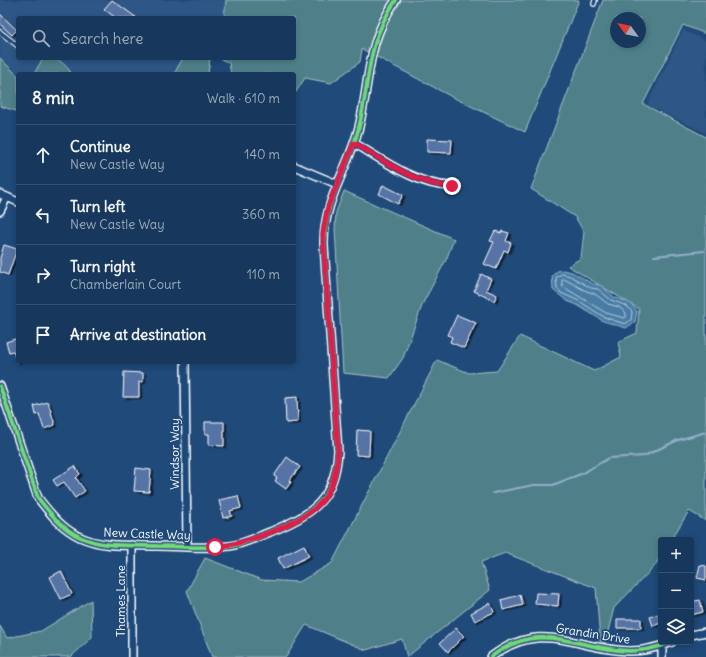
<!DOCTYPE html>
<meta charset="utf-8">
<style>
:root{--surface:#17385c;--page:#203f62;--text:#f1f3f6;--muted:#9eacbb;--line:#365272}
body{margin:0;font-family:Delius,sans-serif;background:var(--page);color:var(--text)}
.controls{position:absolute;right:12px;bottom:12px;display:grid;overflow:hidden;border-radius:4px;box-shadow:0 2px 6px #0003}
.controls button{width:36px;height:36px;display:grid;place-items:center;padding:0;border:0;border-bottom:1px solid var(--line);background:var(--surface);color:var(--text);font:20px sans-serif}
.compass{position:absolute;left:610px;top:12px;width:36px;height:36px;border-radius:50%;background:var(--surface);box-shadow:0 2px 6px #0003;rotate:303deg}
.stop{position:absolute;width:12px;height:12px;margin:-9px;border:3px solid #e11d48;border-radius:50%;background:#fff}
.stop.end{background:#e11d48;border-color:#fff;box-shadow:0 1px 4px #0008}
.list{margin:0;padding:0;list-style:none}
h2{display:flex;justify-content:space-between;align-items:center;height:52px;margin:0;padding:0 16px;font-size:17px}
h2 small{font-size:13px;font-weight:400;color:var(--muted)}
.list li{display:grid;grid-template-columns:26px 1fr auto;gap:12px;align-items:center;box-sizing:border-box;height:60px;padding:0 16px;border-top:1px solid var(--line)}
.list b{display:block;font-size:15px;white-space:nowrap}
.list p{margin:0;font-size:13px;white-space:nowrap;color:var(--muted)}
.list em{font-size:13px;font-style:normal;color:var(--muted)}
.icon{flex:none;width:22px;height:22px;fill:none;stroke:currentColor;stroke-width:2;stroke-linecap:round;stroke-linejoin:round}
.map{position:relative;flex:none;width:706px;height:657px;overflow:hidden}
.search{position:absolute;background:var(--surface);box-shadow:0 2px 6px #0003;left:16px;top:16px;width:280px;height:44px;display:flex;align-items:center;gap:10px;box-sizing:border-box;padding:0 14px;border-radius:4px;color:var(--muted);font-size:15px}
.panel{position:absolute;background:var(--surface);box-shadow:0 2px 6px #0003;left:16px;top:72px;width:280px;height:292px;border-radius:4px}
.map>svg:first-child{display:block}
.built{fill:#2f5687}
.green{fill:#50808a;stroke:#a8c0c4;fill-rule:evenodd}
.water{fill:#487ca5;stroke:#91b0c9}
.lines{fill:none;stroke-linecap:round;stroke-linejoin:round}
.shore{stroke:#b6cbdb;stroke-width:1}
.stream{stroke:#91b0c9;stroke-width:2}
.building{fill:#5573a4;stroke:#fff;filter:url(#shadow)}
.service-casing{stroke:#fff;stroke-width:6}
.minor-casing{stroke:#fff;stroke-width:10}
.service{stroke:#1f4a7a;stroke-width:3.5}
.minor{stroke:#1f4a7a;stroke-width:7}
.cycleway-casing{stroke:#1f4a7a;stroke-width:6}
.cycleway{stroke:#71d979;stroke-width:4}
.route{stroke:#e11d48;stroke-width:5}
.labels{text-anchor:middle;stroke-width:3.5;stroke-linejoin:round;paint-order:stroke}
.street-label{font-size:12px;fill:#fff;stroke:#1f4a7a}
</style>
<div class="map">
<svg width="706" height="657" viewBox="0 0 706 657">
<defs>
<filter id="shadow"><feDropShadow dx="2.5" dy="1.5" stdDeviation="0" flood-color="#0009"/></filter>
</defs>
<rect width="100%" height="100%" fill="#1f4a7a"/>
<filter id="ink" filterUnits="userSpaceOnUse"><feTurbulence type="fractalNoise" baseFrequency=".025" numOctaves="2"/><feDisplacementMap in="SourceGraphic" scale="8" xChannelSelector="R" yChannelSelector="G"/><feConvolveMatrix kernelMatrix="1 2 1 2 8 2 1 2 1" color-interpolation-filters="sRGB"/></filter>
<g filter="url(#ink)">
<path class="built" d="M 0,0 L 226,0 L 224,18 L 18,18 L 18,58 L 43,58 L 34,74 L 18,74 L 18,76 L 0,58 Z
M 683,30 L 706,41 L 706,133 L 647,105 Z
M 56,58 L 183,58 L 174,74 L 72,74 L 66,65 Z"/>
<path class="green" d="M 226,0 L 579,0 L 525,132 L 452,97 L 362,49 L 360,62 L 331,83 L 305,78 L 296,92 L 294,92 L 294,74 L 231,74 L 229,63 L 219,58 L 294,58 L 294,18 L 224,18 Z
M 603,0 L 706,0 L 706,34 L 683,25 L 643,104 L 706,137 L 706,521 L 689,511 L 671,540 L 661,540 L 661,556 L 654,567 L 614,608 L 605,643 L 600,641 L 596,588 L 505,553 L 481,562 L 490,590 L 407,657 L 402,639 L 366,650 L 306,625 L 286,657 L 212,657 L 187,591 L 205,558 L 262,580 L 299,582 L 332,563 L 437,360 L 469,373 L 497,371 L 520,336 L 594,371 L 621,357 L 618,342 L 637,333 L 639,309 L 568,266 L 581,258 L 584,232 L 575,217 L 531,189 ZM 616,18 L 640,18 L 640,42 L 616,42 Z
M 0,58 L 18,76 L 18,113 L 16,111 L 0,106 Z
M 43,58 C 58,58 64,62 72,74 L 34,74 Z
M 183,58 L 210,58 L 208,74 L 174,74 Z
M 344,191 L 454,239 L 446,260 L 423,303 L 403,358 L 389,378 L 343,373 L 335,229 L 336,212 Z
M 91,600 L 92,637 L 71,657 L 0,657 L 0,626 L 7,638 L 41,631 Z"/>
<path class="water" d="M 563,270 L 572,272 L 593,284 L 600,285 L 614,297 L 630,303 L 637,311 L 635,322 L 626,328 L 603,321 L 577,305 L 567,301 L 553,290 L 552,276 L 557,271 Z"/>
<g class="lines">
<path class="shore" d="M 562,274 L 570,276 L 591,288 L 598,289 L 611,300 L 627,306 L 632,312 L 631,320 L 625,324 L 604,317 L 579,301 L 561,293 L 557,288 L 556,278 Z
M 564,279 L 584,290 L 595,294 L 608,304 L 619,307 L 626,313 L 626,317 L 624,318 L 606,313 L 562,286 L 562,281 Z"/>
<path class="stream" d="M 654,256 L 704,251
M 493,493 L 534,485 L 553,485 L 583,473 L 609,458 L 644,456 L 678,440 L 706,432"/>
</g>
<path class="building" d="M 112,0 L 137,18 L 116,18 L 104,9 Z
M 0,14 L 17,30 L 12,35 L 0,24 Z
M 427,139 L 452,140 L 451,153 L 427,152 Z
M 383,185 L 403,195 L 398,204 L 379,194 Z
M 495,231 L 501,233 L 502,231 L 509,233 L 506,241 L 511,243 L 508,252 L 504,250 L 496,269 L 484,264 L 494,242 L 490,241 Z
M 4,245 L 17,249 L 8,275 L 0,272 L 0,258 Z
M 481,274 L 491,279 L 486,290 L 497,295 L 494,301 L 474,291 Z
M 457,315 L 476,323 L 464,348 L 450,342 L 452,337 L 448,335 Z
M 18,338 L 18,362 L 17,362 L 13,351 L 9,352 L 6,342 Z
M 124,372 L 143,373 L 143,382 L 139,382 L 139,397 L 123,397 Z
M 297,397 L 298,422 L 286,423 L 285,398 Z
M 48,402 L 55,425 L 44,429 L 39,414 L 36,415 L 34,406 Z
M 205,422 L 224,422 L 224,446 L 209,445 L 209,434 L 205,434 Z
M 357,430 L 370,431 L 369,456 L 356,455 Z
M 287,457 L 300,467 L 289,481 L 291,482 L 286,489 L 275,481 L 277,478 L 274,476 Z
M 75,466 L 80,474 L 76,478 L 85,491 L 75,498 L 64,482 L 57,486 L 53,480 Z
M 136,468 L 151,470 L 149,492 L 134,491 Z
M 238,496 L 241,508 L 230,511 L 232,516 L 223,518 L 219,500 Z
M 304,545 L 309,556 L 283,569 L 278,558 Z
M 700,565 L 706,566 L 706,580 L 697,578 Z
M 61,571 L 72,594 L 61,599 L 50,577 Z
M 536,593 L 559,594 L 558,606 L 535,604 Z
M 520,595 L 523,605 L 503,610 L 501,600 Z
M 700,600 L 703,612 L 691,615 L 691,602 Z
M 490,603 L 494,612 L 475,621 L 471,613 Z
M 661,613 L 661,623 L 653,626 L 650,617 Z
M 617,619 L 641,619 L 641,628 L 617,628 Z
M 456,628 L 464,636 L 448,652 L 440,643 Z"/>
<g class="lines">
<defs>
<path id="service" d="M 594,4 L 595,0
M 0,32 L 18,46"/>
<path id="minor" d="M 354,143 C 381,159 420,187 452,186
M 294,166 L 337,184
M 0,194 L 18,202
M 0,211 L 7,197
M 185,362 L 187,546
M 0,386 L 38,498 C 50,513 61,528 80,537 C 104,548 131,545 157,546 C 181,546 206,549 230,546 C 244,544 257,537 270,532 C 313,514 335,500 338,451 L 324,246 C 323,199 348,171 359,127 C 371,78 365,45 396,0
M 132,545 L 132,657
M 691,635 L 706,632
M 662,646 L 662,657
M 491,657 C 542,618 576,650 630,651 C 645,651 659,647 672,642"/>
</defs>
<use href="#service" class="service-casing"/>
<use href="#minor" class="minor-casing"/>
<use href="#service" class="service"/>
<use href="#minor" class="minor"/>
<defs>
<path id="cycleway" d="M 0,386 L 38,498 C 50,513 61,528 80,537 C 104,548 131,545 157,546 C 181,546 206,549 230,546 C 244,544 257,537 270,532 C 313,514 335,500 338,451 L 324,246 C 323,199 348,171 359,127 C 371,78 365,45 396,0
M 491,657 C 542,618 576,650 630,651 C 645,651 659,647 672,642"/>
</defs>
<use href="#cycleway" class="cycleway-casing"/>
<use href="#cycleway" class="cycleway"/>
</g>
</g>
<g class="lines" filter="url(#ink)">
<path class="route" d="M 215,547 C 243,545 305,523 323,500 C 334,486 337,469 338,451 L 323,234 L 328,207 L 354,143 C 381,159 420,187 452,186"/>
</g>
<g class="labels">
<g class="street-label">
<text transform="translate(175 454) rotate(-90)" y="4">Windsor Way</text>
<text transform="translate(147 534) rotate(2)" y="4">New Castle Way</text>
<text transform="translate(121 601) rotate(-90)" y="4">Thames Lane</text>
<text transform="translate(593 634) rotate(9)" y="4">Grandin Drive</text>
</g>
</g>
</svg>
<div class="controls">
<button>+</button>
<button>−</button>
<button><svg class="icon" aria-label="layers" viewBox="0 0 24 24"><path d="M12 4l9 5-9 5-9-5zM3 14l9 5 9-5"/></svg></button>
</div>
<svg class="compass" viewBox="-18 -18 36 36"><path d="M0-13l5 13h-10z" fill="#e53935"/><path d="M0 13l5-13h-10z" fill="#9eacbb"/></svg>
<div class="stop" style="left:215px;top:547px"></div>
<div class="stop end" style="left:452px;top:186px"></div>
<div class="search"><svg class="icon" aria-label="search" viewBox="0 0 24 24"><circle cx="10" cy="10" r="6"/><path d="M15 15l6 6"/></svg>Search here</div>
<section class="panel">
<h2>8 min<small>Walk · 610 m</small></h2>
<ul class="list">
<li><svg class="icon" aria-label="ahead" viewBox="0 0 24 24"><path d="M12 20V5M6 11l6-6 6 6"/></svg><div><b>Continue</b><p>New Castle Way</p></div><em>140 m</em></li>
<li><svg class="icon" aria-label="left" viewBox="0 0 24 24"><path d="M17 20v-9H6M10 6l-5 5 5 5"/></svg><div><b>Turn left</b><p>New Castle Way</p></div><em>360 m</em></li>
<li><svg class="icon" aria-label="right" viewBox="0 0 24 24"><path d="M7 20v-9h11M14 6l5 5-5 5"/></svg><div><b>Turn right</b><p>Chamberlain Court</p></div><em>110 m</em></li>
<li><svg class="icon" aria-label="arrive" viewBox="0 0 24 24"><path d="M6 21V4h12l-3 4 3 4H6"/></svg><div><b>Arrive at destination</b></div></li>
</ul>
</section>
</div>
